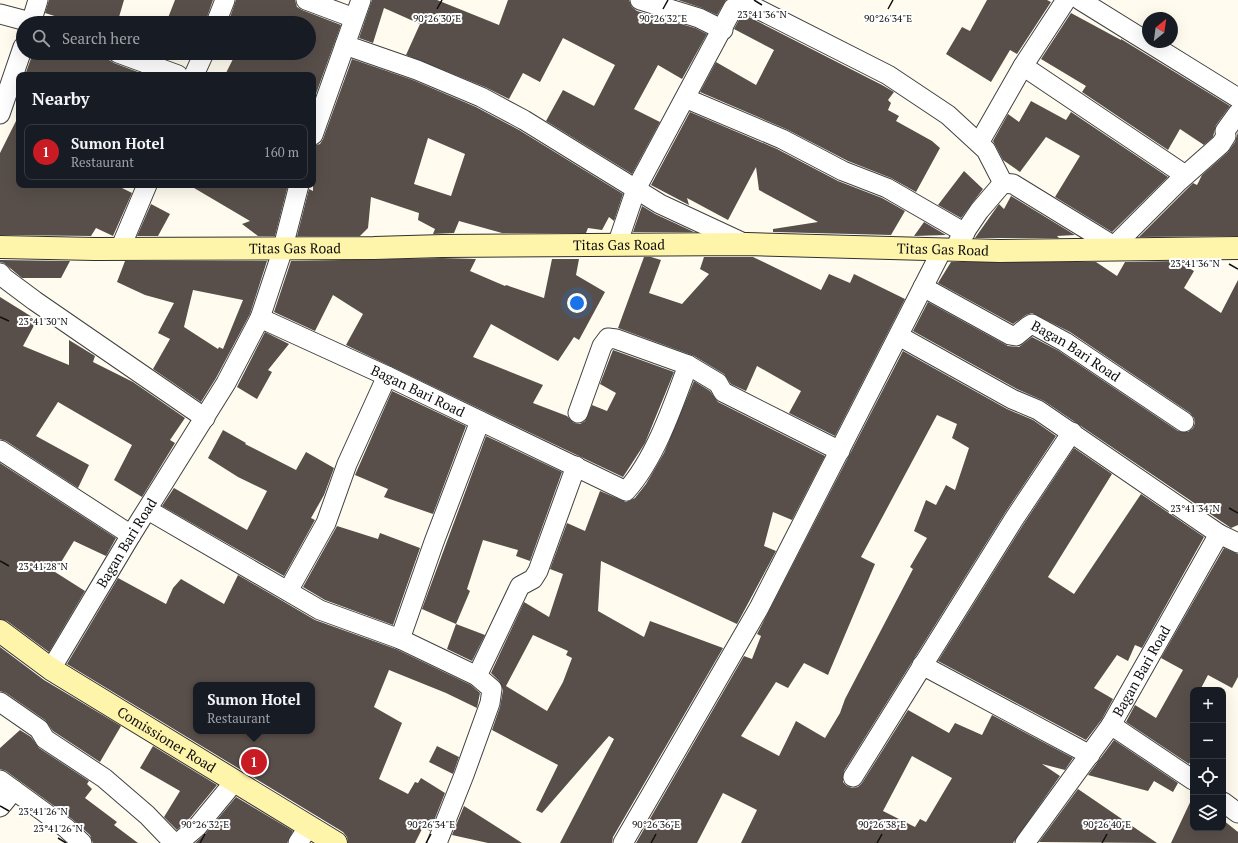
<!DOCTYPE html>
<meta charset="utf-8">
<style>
:root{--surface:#171b24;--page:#20242c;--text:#f1f3f6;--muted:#9ea1a6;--line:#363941;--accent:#c91b24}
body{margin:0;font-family:"PT Serif",serif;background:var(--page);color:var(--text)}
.controls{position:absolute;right:12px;bottom:12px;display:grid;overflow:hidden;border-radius:8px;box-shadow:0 4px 16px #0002}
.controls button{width:36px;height:36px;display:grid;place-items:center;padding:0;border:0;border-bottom:1px solid var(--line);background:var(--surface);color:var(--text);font:20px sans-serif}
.compass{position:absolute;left:1142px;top:12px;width:36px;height:36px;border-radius:50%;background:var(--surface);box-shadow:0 4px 16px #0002;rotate:29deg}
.you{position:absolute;left:577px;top:303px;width:14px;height:14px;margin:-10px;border:3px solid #fff;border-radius:50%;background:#1a73e8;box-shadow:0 0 0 6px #1a73e833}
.badge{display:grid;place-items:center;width:26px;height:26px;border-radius:50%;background:var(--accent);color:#fff;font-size:13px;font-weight:700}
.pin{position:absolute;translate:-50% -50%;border:2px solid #fff;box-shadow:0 1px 4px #0006}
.popup{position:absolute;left:193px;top:682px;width:122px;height:52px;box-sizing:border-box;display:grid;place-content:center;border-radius:8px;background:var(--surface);filter:drop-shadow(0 1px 3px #0005);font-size:13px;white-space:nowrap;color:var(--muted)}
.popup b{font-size:15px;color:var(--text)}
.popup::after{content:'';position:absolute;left:50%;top:100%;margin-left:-8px;border:8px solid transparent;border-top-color:var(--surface)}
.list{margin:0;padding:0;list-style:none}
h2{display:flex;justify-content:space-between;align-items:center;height:52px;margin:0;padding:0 16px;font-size:17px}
h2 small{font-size:13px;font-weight:400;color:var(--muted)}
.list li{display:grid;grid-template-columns:26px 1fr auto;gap:12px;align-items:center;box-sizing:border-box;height:56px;margin:0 8px 8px;padding:0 8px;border:1px solid var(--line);border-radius:8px}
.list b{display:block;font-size:15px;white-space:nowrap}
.list p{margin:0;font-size:13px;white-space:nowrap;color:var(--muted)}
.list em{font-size:13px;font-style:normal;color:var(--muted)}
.icon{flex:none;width:22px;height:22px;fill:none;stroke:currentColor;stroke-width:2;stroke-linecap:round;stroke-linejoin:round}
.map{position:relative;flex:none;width:1238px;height:843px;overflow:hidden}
.search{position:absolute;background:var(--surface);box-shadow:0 4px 16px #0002;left:16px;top:16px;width:300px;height:44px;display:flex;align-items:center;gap:10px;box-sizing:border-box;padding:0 14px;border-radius:22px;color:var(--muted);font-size:15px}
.panel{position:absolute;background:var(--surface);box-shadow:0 4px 16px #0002;left:16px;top:72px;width:300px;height:116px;border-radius:8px}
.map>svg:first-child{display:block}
.building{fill:#584f4a;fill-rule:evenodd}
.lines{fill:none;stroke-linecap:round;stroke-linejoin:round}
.street-casing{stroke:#414141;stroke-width:21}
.secondary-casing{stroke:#303030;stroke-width:24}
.street{stroke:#fff;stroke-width:19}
.secondary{stroke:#fff5aa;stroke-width:22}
.ticks{fill:none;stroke:#0e0e0e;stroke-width:1.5}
.labels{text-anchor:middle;stroke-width:4;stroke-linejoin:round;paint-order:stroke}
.street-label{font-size:14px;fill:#0e0e0e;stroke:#fff}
.ticks-label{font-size:10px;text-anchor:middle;fill:#0e0e0e;stroke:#fff;stroke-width:4;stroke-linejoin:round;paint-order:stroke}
</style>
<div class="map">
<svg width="1238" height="843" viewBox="0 0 1238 843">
<rect width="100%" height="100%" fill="#fffcef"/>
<path class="building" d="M 49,0 L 124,0 L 119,17 L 135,23 L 77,23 L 45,13 Z
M 175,0 L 213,0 L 205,23 L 166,23 Z
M 236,0 L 295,0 L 297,7 L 302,10 L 341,25 L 313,102 L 313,75 L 225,75 L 233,59 L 217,53 L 309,53 L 309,23 L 228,23 Z
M 372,0 L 437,0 L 499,25 L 508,0 L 629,0 L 632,7 L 637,11 L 695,28 L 707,34 L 682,79 L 658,65 L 634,109 L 660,122 L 632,174 L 546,121 L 563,90 L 594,106 L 615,65 L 563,38 L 540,82 L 523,73 L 509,99 L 485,87 L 406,55 L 420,24 L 384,8 L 373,43 L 359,38 Z
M 678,0 L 726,0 L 717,15 L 702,8 Z
M 987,0 L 1047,0 L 1051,2 L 1017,54 L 1010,50 L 991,82 L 946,54 L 962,27 L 970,31 Z
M 1071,13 L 1121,40 L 1121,39 L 1230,106 L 1216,125 L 1213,137 L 1204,145 L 1180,129 L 1168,150 L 1082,92 L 1086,86 L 1041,59 Z
M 745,15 L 882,85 L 894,92 L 888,100 L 891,103 L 888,110 L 899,116 L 896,121 L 932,141 L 940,148 L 916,192 L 891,178 L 848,161 L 786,129 L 700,92 L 716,62 L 756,85 L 774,50 L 734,29 L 741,16 Z
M 33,53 L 107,53 L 109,60 L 114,63 L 146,75 L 25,75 Z
M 352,59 L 413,80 L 476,107 L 519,130 L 623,194 L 614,221 L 609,217 L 602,230 L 588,228 L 586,233 L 502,233 L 459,221 L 454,233 L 433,234 L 435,229 L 418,220 L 419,213 L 371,197 L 368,228 L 360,236 L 297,236 L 309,189 L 313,191 L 313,146 L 320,144 L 323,139 ZM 428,138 L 465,154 L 451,196 L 414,184 Z
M 1031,101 L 1066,120 L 1071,112 L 1168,177 L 1112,232 L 1055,197 L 1080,156 L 1046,137 L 1020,172 L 1003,160 L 993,141 L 1008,114 L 1019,122 Z
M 690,112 L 777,149 L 838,181 L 882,198 L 905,211 L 891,235 L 773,232 L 773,229 L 818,222 L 759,190 L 756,167 L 728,220 L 687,198 L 689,205 L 651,185 Z
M 19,115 L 19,185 L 116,185 L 132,193 L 113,236 L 96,228 L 91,236 L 0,235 L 0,153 Z
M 1238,132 L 1238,236 L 1139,237 L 1193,183 L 1197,185 L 1202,175 L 1228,152 L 1235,142 Z
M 964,171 L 983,189 L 961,218 L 938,205 Z
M 189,185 L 288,185 L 275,236 L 258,236 L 242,224 L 250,221 Z
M 1011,196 L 1075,235 L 1057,236 L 1059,238 L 975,238 L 999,204 L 1004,209 Z
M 151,204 L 170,214 L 158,236 L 137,236 Z
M 642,206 L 655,214 L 694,232 L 633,232 Z
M 924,222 L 946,235 L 914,236 Z
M 644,257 L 651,257 L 661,260 L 649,293 L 682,304 L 709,274 L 700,269 L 704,257 L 753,257 L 821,290 L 829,274 L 850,283 L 854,274 L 905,299 L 835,436 L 789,413 L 801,391 L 757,366 L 746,391 L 731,384 L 724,374 L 694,356 L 618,328 Z
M 442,258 L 476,259 L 470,271 L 505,286 L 506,285 L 544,298 L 552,259 L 579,259 L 576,275 L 605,292 L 579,340 L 574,337 L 558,361 L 491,324 L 473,357 L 543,385 L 533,403 L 567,416 L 574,423 L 580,424 L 585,421 L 592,405 L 607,411 L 616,393 L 600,384 L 613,350 L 674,372 L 645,443 L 623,477 L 346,345 L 363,314 L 333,295 L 315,331 L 274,312 L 291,261 Z
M 0,260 L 70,261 L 61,278 L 22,278 L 4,263 L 0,262 Z
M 125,261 L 267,261 L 250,314 L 216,378 L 201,402 L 153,369 L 170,339 L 158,333 L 174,303 L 145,295 L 117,282 ZM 193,290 L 243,300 L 223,349 L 219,347 L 218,349 L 184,327 Z
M 1177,261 L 1194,271 L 1184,288 L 1221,313 L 1238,280 L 1238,525 L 1231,528 L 1044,401 L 1017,389 L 913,331 L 928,302 L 1008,346 L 1019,347 L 1032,337 L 1059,351 L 1178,431 L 1188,432 L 1193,428 L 1195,423 L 1194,418 L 1190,413 L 1070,332 L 1032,313 L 1026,315 L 1013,324 L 938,283 L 951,262 L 1096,262 L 1117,276 L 1125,262 Z
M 0,297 L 37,320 L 23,346 L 69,365 L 69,340 L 95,356 L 93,362 L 133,382 L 185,418 L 170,440 L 175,443 L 142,497 L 114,480 L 132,445 L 58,402 L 36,436 L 89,465 L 78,488 L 6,441 L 0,439 Z
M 265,332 L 289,344 L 268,370 L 272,372 L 257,399 L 237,387 Z
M 903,351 L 1007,409 L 1033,420 L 1056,436 L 1005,513 L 844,771 L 843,782 L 847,786 L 852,788 L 858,787 L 862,783 L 908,710 L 949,733 L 955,723 L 982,735 L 992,715 L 1073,758 L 1065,770 L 1042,764 L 1060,776 L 1013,843 L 741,843 L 757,810 L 723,793 L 697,843 L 636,843 L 744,656 L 752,659 L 761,636 L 757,634 ZM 937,415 L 957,424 L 952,438 L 969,448 L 955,490 L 946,485 L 936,505 L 926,500 L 914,531 L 927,538 L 910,567 L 913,569 L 845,699 L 840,713 L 825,738 L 796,721 L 779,756 L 741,736 L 776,682 L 788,688 L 804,663 L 828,675 L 875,564 L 861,557 ZM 912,756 L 952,778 L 926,822 L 920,819 L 915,827 L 883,811 Z
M 694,381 L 710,391 L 718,402 L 825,456 L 792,520 L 773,512 L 764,546 L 776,551 L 737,624 L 601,561 L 598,611 L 644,637 L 650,621 L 723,648 L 613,837 L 612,843 L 560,843 L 614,739 L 609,736 L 542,813 L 536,810 L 558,765 L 492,730 L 500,707 L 503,690 L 499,681 L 491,673 L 524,602 L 549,617 L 563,574 L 550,569 L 567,523 L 585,531 L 600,491 L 626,502 L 635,498 L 646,484 L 664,453 ZM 533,635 L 568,651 L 566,655 L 572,658 L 563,682 L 547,711 L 506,686 Z
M 392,391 L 466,426 L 433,514 L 384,497 L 388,489 L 355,475 Z
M 223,430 L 246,443 L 245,444 L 296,470 L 306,452 L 334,468 L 324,495 L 311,518 L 315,520 L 284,576 L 162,506 L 174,488 L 247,530 L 267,491 L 238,477 L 208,458 Z
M 486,436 L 562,472 L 530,561 L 516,556 L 518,550 L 483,540 L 467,589 L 470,591 L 456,624 L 422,609 Z
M 1074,448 L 1112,474 L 1048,577 L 1074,594 L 1141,494 L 1204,537 L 1142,648 L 1135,645 L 1128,661 L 1117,655 L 1094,688 L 1113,699 L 1102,719 L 1086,740 L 938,661 L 1023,525 Z
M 0,463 L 116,538 L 106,556 L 74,541 L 55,572 L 85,591 L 49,652 L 7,621 L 0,619 Z
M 337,526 L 378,539 L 380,533 L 420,548 L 393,625 L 325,600 L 303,587 Z
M 1224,548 L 1238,554 L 1238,677 L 1232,688 L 1208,675 L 1200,690 L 1193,690 L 1193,757 L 1189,764 L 1126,722 L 1135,705 L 1156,718 L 1183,670 L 1161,658 Z
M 238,575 L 315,620 L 396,649 L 471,685 L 480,693 L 477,708 L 446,693 L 389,670 L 374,707 L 402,723 L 379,779 L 408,794 L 415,782 L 418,783 L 421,778 L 445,793 L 430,831 L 423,827 L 415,843 L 348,843 L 347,837 L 343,832 L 67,664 L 118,578 L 166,604 L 173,588 L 181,579 L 224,604 ZM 196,685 L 312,685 L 312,731 L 196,731 Z
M 456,624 L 485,635 L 472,661 L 447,649 Z
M 0,647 L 44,680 L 121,726 L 100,762 L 53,731 L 45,720 L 6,693 L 0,691 Z
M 20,730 L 31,737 L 39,748 L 89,781 L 87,784 L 92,789 L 85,798 L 117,822 L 114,825 L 138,843 L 93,843 L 90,835 L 72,819 L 6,771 L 0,769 L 0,748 Z
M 1114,740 L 1178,783 L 1173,792 L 1154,781 L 1148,791 L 1088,775 Z
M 153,746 L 217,785 L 189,819 L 177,830 L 164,817 L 180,791 L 140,768 Z
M 437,746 L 459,757 L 453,774 L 429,762 Z
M 1078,789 L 1157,843 L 1039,842 Z
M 1193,796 L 1193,828 L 1223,828 L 1223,820 L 1238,832 L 1238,843 L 1171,843 Z
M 236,797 L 293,831 L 287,843 L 195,843 L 205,834 Z
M 464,806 L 522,843 L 488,843 L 452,835 Z"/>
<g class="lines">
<defs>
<g id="street">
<path d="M 306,0 L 354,18"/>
<path d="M 640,0 L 699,18 L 723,30"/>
<path d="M 1080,0 L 1238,98"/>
<path d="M 0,14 L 34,23"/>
<path d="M 31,23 L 38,0"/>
<path d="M 216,23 L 225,0"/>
<path d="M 345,45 L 417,70 L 481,97 L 524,120 L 660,204 L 746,244"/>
<path d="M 118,53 L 178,75"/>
<path d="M 1023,66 L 1185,175"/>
<path d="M 194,75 L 204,53"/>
<path d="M 685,98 L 782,139 L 843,171 L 887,188 L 965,233"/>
<path d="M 0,114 L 23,47"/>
<path d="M 313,135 L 361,0"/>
<path d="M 979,143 L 1023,66 L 1066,0"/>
<path d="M 1003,183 L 1013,184 L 1114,246 L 1125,250"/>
<path d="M 958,242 L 979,211 L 1003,183"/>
<path d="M 617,245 L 636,189 L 733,8 L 740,4 L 748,4 L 888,75 L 948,115 L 986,150 L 1003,183"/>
<path d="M 1114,246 L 1179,181 L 1221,144 L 1226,136 L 1225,131 L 1238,113"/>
<path d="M 120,249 L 147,185"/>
<path d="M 0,273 L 4,278 L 35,301 L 205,418"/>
<path id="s1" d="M 923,287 L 1010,335 L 1016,336 L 1027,327 L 1032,324 L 1065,342 L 1184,422"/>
<path id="s2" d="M 260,318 L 387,376 L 626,491 C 655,459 673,406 688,365"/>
<path d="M 899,336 L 1012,399 L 1038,410 L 1219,534 L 1238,543"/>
<path d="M 578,413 L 602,346 L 608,338 L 616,339 L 688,365 L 718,383 L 723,392 L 840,451"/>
<path d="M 0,450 L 131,535"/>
<path d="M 148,510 L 320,610 L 400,639 L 477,676 L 492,689 L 490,703 L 464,775 L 437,843"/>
<path d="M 288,591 L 326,523 L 347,464 L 387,376"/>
<path d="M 400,639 L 434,542 L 480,421"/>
<path d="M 922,665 L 1090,755"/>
<path id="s3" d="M 51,669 L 131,535 L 226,383 L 260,318 L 281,255 L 299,185"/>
<path d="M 477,676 L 520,586 L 533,579 L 538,571 L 576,466"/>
<path d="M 0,702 L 39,729 L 45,739 L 104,778 L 147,815 L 174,843"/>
<path id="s4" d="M 1111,725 L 1219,534"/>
<path d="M 853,777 L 1014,519 L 1072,432"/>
<path d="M 0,780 L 66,828 L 82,843"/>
<path d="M 1223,802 L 1238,813"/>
<path d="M 0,807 L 14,790"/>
<path d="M 178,843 L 197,827 L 235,781"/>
<path d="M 298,843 L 309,826"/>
<path d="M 623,843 L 759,608 L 942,250"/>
<path d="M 1025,843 L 1111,725 L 1193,780"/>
</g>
<g id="secondary">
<path id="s5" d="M 0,247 L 95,249 L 374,248 L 442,246 L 747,244 L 1000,251 L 1238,248"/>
<path id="s6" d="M 0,631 L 51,669 L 336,843"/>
</g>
</defs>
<use href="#street" class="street-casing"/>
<use href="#secondary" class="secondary-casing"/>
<use href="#street" class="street"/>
<use href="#secondary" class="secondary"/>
</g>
<path class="ticks" d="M 754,0 L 762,5M 437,9 L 442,0M 663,9 L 668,0M 888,9 L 893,0M 1229,264 L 1238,269M 0,317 L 9,321M 1229,508 L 1238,513M 0,561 L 9,566M 0,806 L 9,811M 58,838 L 66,843M 200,843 L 205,834M 426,843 L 431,834M 651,843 L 656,834M 877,843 L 882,834M 1102,843 L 1107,834"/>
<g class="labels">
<g class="street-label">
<text dy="5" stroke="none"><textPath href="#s5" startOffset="619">Titas Gas Road</textPath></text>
<text dy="5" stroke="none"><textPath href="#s5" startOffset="295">Titas Gas Road</textPath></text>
<text dy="5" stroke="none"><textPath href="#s5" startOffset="943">Titas Gas Road</textPath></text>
<text dy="5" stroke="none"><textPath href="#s1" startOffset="177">Bagan Bari Road</textPath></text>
<text dy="5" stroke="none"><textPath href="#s2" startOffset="174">Bagan Bari Road</textPath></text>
<text dy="5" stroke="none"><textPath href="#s3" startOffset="147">Bagan Bari Road</textPath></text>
<text dy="5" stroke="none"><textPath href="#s4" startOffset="62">Bagan Bari Road</textPath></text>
<text dy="5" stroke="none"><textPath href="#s6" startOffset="199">Comissioner Road</textPath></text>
</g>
</g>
<g class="ticks-label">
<text x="762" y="18">23°41'36"N</text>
<text x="437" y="22">90°26'30"E</text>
<text x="663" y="22">90°26'32"E</text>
<text x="888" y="22">90°26'34"E</text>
<text x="1195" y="267">23°41'36"N</text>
<text x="43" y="325">23°41'30"N</text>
<text x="1195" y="512">23°41'34"N</text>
<text x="43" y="570">23°41'28"N</text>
<text x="43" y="815">23°41'26"N</text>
<text x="205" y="828">90°26'32"E</text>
<text x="431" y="828">90°26'34"E</text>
<text x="656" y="828">90°26'36"E</text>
<text x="882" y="828">90°26'38"E</text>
<text x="1107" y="828">90°26'40"E</text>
<text x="58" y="832">23°41'26"N</text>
</g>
</svg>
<div class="controls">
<button>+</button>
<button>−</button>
<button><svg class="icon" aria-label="locate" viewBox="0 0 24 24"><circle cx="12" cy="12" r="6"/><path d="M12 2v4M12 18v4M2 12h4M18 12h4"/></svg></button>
<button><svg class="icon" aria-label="layers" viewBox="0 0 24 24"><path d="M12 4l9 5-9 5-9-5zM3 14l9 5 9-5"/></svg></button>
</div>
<svg class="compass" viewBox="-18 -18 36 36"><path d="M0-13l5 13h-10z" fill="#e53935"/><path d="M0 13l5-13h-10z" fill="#9ea1a6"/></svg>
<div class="you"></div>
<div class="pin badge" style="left:254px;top:762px">1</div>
<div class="popup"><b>Sumon Hotel</b>Restaurant</div>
<div class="search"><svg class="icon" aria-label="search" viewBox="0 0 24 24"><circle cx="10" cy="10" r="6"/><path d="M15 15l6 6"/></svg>Search here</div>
<section class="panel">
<h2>Nearby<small></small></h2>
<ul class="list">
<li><span class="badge">1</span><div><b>Sumon Hotel</b><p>Restaurant</p></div><em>160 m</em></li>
</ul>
</section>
</div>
